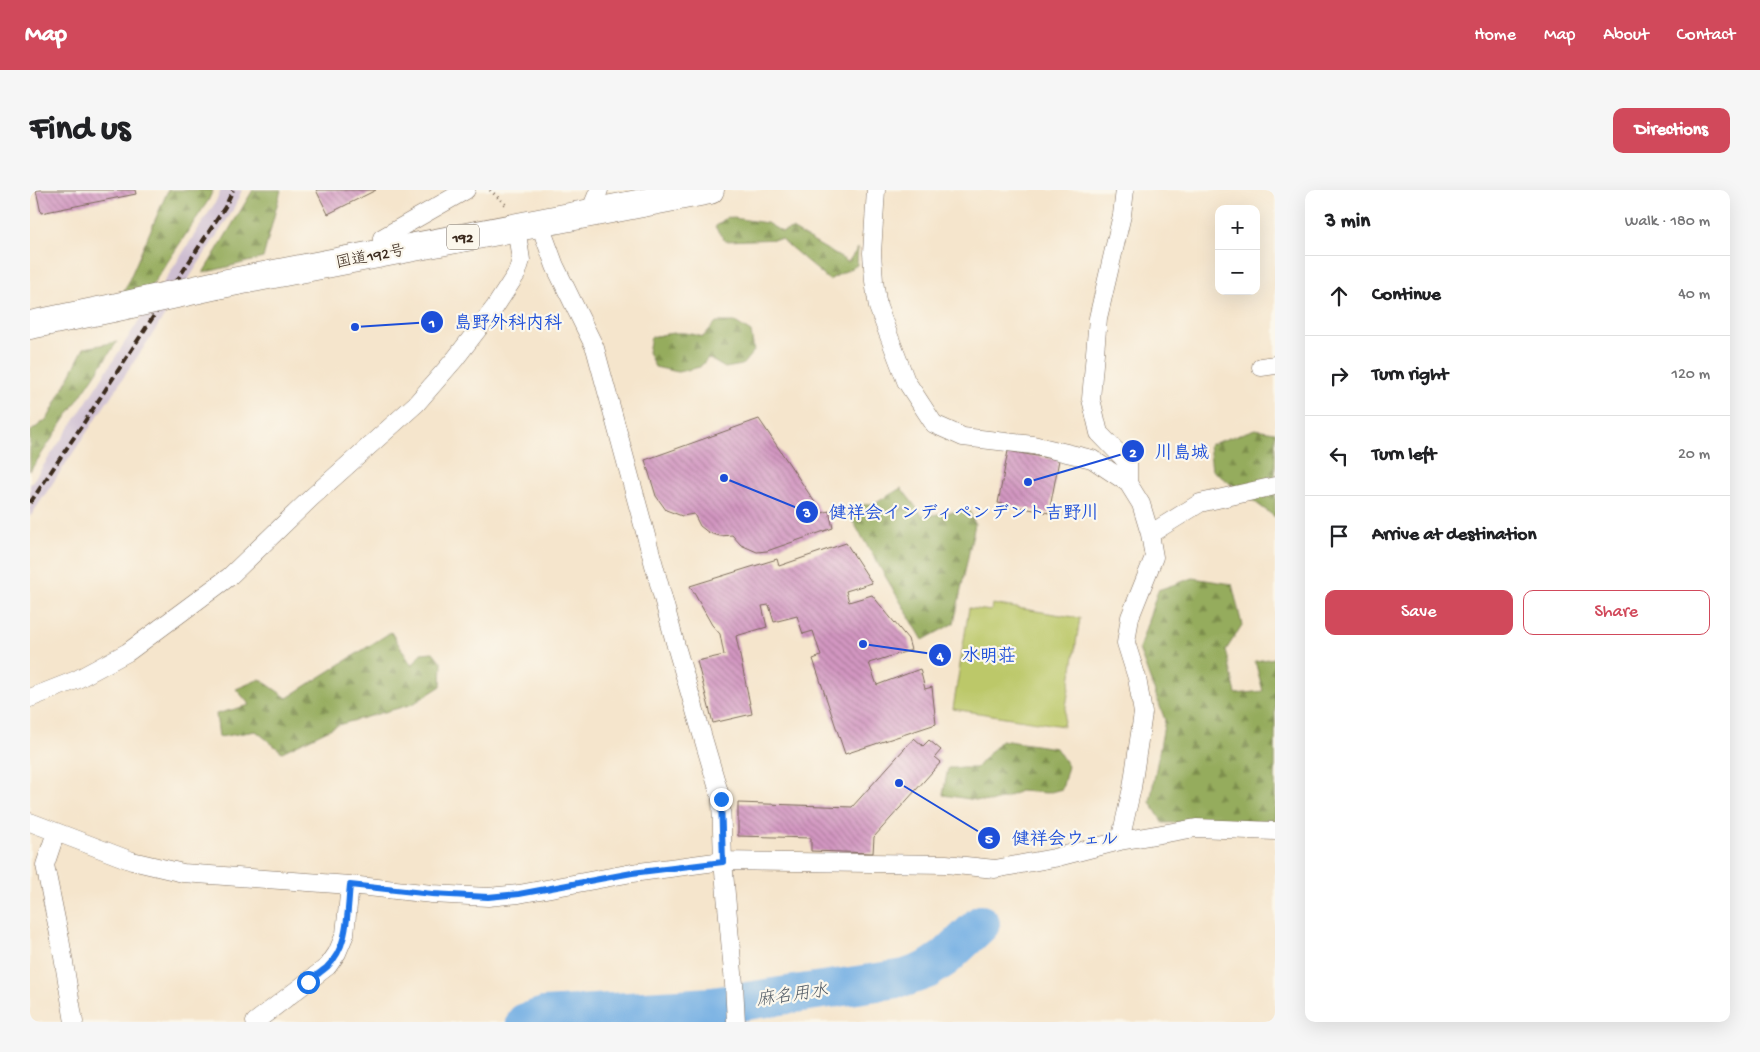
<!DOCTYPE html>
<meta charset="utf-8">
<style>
:root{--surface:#fff;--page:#f6f6f6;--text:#202124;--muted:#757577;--line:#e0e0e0;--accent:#d1495b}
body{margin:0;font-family:"Gochi Hand","Klee One",sans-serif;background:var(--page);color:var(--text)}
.controls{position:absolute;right:15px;top:15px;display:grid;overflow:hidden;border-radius:10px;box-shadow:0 5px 20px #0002}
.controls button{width:45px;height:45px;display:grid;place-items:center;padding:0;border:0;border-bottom:1px solid var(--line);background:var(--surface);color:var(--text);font:25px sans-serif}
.stop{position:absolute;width:15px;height:15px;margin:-11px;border:4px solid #1a73e8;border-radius:50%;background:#fff}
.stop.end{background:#1a73e8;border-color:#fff;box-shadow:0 1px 5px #0008}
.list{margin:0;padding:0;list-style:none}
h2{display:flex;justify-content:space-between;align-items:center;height:65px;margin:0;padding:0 20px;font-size:21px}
h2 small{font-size:16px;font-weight:400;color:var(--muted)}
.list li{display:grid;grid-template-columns:32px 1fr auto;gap:15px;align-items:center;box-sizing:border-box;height:80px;padding:0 20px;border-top:1px solid var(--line)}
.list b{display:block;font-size:19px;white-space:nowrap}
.list em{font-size:16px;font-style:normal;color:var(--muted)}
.actions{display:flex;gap:10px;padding:15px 20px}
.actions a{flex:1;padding:11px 0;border:1px solid var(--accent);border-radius:10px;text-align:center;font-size:18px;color:var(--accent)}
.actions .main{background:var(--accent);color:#fff}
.icon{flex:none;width:28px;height:28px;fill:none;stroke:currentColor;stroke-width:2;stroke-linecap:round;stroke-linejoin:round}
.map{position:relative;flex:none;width:1245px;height:832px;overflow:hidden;border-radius:10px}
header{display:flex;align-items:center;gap:30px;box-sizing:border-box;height:70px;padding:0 25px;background:var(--accent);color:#fff}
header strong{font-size:24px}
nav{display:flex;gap:28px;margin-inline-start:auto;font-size:18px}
.intro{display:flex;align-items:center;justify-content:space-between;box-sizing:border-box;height:120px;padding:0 30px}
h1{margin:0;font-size:35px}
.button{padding:12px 22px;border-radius:10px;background:var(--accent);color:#fff;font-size:18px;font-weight:700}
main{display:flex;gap:30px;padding:0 30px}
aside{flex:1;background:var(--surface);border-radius:10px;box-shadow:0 5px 20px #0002}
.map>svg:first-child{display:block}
.railway{fill:#cebed1}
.forest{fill:url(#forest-firs);stroke:#686b3e}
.garden{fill:#bcc869;stroke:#7c7944}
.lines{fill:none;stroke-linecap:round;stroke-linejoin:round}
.river{stroke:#71ade3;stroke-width:38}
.building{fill:url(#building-back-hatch)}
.minor-casing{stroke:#7c6b5b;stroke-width:19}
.trunk-casing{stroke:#7c6b5b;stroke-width:29}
.path{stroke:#7c6b5b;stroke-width:3;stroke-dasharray:1 4;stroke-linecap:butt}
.minor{stroke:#fff;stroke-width:18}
.trunk{stroke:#fff;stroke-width:28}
.rail{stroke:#3b2a1e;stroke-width:4;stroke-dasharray:8 4;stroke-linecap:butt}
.trunk-bridge-casing{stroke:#7c6b5b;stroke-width:29;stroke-linecap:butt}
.trunk-bridge{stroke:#fff;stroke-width:28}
.route{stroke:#1a73e8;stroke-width:6}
.labels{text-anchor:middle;stroke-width:4.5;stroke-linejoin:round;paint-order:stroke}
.shield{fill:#fbf7ec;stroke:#75685c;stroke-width:1}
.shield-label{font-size:15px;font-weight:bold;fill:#3b2a1e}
.street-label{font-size:16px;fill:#3b2a1e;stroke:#fbf7ec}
.water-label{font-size:18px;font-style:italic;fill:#4e5863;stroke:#fbf7ec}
.leader{fill:none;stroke:#1d4ed8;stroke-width:2}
.callout-dot{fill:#1d4ed8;stroke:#fbf7ec;stroke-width:2}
.mark-label{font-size:15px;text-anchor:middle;font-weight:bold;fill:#fff}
.callout-label{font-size:18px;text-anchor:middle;font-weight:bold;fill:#1d4ed8;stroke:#fbf7ec;stroke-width:4.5;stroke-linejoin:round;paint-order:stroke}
</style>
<header>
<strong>Map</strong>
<nav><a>Home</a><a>Map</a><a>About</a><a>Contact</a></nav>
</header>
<div class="intro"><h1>Find us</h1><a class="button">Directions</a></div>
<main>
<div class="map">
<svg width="1245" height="832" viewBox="0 0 1245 832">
<defs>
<pattern id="forest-firs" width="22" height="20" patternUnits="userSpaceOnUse" patternTransform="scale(1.25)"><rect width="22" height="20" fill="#95ac5d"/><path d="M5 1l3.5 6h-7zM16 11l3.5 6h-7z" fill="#7b8c4c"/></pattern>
<pattern id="building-back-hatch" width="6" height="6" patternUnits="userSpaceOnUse" patternTransform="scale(1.25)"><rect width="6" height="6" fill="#d296c1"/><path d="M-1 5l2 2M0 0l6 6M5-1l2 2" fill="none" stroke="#ac7b9c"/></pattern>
</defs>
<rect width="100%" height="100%" fill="#fbf7ec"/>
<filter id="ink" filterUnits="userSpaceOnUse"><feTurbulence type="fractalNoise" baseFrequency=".02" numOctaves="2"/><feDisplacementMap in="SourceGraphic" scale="10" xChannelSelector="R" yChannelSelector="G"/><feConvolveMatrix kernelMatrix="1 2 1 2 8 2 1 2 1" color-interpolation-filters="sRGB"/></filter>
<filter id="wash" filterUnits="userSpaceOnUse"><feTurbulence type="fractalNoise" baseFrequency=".0096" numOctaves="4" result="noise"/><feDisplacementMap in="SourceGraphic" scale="20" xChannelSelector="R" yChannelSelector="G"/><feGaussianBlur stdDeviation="1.12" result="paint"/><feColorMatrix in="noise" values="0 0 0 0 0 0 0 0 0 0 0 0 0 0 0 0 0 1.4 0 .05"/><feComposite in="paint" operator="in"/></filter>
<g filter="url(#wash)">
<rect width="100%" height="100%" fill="#f5e5cc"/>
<path class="railway" d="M 191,0 L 212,0 L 202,22 L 122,145 L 0,327 L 0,295 L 44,231 L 185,13 Z"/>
<path class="forest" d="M 138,0 L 183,0 L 178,11 L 119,100 L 93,104 Z
M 223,0 L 251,0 L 233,68 L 173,83 Z
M 697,27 L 737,33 L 752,42 L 762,39 L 818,72 L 828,58 L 827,75 L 799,90 L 751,49 L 695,51 L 685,37 Z
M 686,132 L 705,132 L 721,142 L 724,161 L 712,175 L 695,178 L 678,168 L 670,177 L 648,182 L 625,177 L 618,162 L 621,147 C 641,143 653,140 673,147 Z
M 87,152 L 0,281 L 0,242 L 18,228 L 54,158 Z
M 1225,239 L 1245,242 L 1245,327 L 1182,280 L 1179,255 Z
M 871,298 L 893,326 L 939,320 L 945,334 L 924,433 L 893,450 L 815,318 L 846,313 Z
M 1163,388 L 1202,394 L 1212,435 L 1196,460 L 1206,504 L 1233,501 L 1225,471 L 1245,468 L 1245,631 L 1133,633 L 1120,612 L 1135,530 L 1109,459 L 1128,400 Z
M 361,442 L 382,476 L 391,463 L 403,462 L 412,473 L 411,496 L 383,514 L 308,535 L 252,562 L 226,541 L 189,547 L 186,524 L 220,515 L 206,499 L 230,489 L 257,508 Z
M 971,550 L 1026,558 L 1038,576 L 1032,599 L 1017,603 L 990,601 L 975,608 L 959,612 L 913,605 L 918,578 L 946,578 Z"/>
<path class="garden" d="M 962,414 L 1050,428 L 1033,536 L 923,519 L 939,418 L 961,421 Z"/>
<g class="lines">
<path class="river" d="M 495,832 L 514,826 L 682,816 L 875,788 L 897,780 L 915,768 L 951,734"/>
</g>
<g id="blocks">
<path class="building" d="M 6,0 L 105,0 L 106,4 L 11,23 Z
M 286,0 L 346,0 L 298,24 Z
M 729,229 L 792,323 L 799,321 L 803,338 L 737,361 L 727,362 L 711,355 L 702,345 L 690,346 L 679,343 L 670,336 L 664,324 L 652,326 L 636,320 L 626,306 L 615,270 Z
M 978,261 L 1029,270 L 1019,323 L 968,313 Z
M 816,353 L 842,393 L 816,401 L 819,412 L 842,405 L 878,449 L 881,460 L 839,473 L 847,495 L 890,479 L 895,499 L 902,497 L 906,534 L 815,564 L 783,469 L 791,466 L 783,441 L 773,444 L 767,426 L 744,432 L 739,415 L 732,416 L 737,437 L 706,446 L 722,524 L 683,533 L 667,471 L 694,465 L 690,444 L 682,435 L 660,396 L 747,369 L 749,376 Z
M 884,548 L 893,556 L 899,550 L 911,560 L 905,567 L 911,572 L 844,647 L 843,663 L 781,661 L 781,648 L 708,646 L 708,613 L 822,617 Z"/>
</g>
</g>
<g filter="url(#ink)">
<use href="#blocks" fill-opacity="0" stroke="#7c6b5b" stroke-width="1"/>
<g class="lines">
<defs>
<path id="minor" d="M 846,0 L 842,63 L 844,91 L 848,117 L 876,191 L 904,234 L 933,247 L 1003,255 L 1062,269 L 1098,293 L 1111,314 L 1120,344 L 1124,367 L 1100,427 L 1096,453 L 1107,488 L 1113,523 L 1102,598 L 1090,651
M 1095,0 L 1092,25 L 1068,128 L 1061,209 L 1069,243 L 1098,273 L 1098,293
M 566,22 L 564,12 L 569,0
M 512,32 L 514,46 L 525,76 L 565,158 L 646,456 L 691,609 L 693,671 L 704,794 L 706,832
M 351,63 L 352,48 L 436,0
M 1231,177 L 1245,175
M 1120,344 L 1170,313 L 1245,296
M 0,508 L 46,490 L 98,462 L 199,387 L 281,308 L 386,214 L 425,169 L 465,117 L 487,83 L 491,70 L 486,37
M 0,632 L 102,671 L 153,683 L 320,695 L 402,704 L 458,707 L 489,704 L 602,683 L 693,671 L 916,674 L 965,679 L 1024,668 L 1090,651 L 1166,638 L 1245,641
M 26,642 L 15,675 L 30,749 L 44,832
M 225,832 L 298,776 L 307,763 L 315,744 L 320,695"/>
<path id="trunk" d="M 187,95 L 680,0
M 0,135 L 83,118"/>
</defs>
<use href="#minor" class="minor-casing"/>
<use href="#trunk" class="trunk-casing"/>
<path class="path" d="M 460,0 L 476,15"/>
<use href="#minor" class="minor"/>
<use href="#trunk" class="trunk"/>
<path class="rail" d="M 0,313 L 55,231 L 195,17 L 203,0"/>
<defs>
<path id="trunk-bridge" d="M 83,118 L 187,95"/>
</defs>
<use href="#trunk-bridge" class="trunk-bridge-casing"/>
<use href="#trunk-bridge" class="trunk-bridge"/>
</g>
</g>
<g class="lines" filter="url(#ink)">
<path class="route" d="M 278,792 C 284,787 291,782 297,777 C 319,756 317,723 320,695 L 402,704 L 458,707 L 489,704 L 602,683 L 693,672 L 691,609"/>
</g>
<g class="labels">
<rect class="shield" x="417" y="34.5" width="32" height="25" rx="4"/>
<g class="shield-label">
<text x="433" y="52">192</text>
</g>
<g class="street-label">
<text transform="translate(340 65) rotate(-11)" y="6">国道192号</text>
</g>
<g class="water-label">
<text transform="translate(762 804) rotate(-8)" y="6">麻名用水</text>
</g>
</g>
<path class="leader" d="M325 137L402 132M998 292L1103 261M694 288L777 322M833 454L910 465M869 593L959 648"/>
<g class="callout-dot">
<circle cx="325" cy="137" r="5"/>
<circle cx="998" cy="292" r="5"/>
<circle cx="694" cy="288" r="5"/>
<circle cx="833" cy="454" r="5"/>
<circle cx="869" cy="593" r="5"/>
<circle cx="402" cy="132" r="12"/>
<circle cx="1103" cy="261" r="12"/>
<circle cx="777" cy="322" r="12"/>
<circle cx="910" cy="465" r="12"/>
<circle cx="959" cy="648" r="12"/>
</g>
<g class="mark-label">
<text x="402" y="137">1</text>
<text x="1103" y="267">2</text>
<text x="777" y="327">3</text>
<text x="910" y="470">4</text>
<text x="959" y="653">5</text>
</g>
<g class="callout-label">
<text x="478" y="138">島野外科内科</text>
<text x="1152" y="268">川島城</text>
<text x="934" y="328">健祥会インディペンデント吉野川</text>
<text x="959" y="471">水明荘</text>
<text x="1035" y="654">健祥会ウェル</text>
</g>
</svg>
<div class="controls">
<button>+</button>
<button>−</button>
</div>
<div class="stop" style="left:278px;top:792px"></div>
<div class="stop end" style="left:691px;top:609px"></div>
</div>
<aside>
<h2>3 min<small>Walk · 180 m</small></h2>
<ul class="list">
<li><svg class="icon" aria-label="ahead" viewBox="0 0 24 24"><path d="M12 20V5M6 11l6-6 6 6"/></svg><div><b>Continue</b></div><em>40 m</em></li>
<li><svg class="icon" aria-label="right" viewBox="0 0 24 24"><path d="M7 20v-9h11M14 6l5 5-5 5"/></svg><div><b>Turn right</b></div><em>120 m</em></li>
<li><svg class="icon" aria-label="left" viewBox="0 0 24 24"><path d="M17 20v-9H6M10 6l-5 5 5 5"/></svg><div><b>Turn left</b></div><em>20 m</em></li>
<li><svg class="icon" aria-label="arrive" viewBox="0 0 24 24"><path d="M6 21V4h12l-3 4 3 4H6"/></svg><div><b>Arrive at destination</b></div></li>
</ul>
<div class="actions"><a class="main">Save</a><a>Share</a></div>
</aside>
</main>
